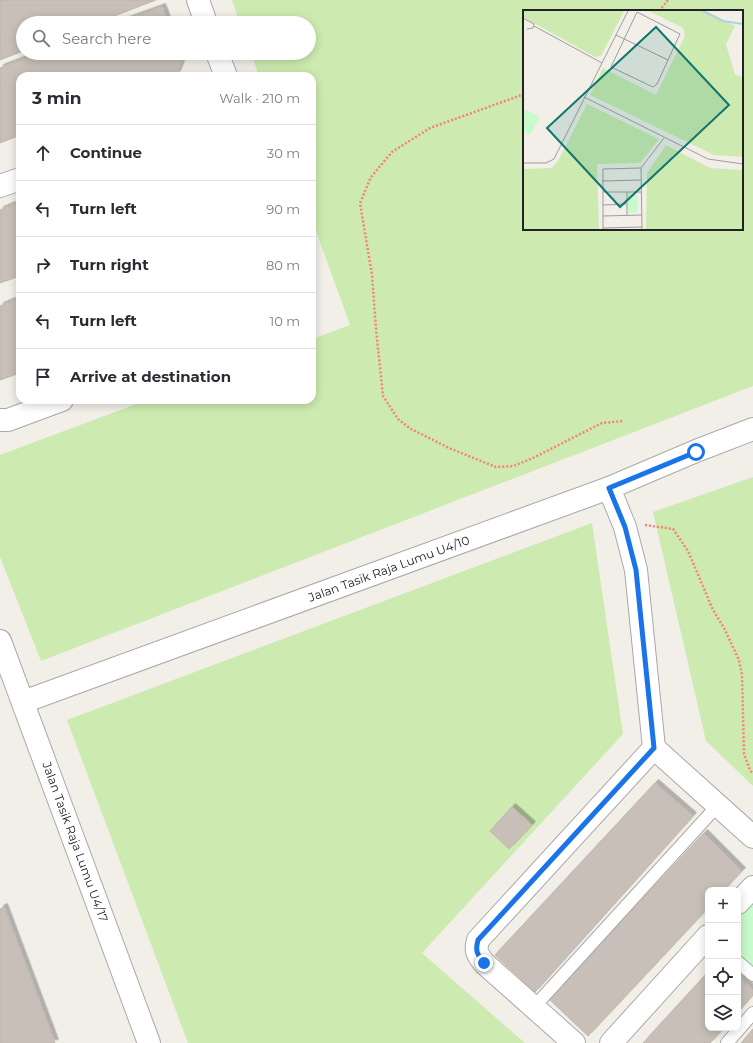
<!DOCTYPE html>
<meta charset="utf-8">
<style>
:root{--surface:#fff;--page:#f7f7f7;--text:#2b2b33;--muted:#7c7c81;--line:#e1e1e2}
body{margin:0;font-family:Montserrat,sans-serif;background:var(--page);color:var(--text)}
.controls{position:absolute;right:12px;bottom:12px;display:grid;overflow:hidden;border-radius:8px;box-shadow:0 2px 10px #0003}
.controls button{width:36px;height:36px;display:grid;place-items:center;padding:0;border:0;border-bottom:1px solid var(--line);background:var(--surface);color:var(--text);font:20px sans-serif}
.stop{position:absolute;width:12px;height:12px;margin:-9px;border:3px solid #1a73e8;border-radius:50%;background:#fff}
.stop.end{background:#1a73e8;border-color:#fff;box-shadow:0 1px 4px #0008}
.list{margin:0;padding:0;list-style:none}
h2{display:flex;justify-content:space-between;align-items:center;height:52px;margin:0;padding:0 16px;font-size:17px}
h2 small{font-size:13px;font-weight:400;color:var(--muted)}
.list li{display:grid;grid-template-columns:26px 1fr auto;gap:12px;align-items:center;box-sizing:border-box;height:56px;padding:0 16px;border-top:1px solid var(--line)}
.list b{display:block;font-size:15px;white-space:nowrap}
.list em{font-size:13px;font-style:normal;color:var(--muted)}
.icon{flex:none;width:22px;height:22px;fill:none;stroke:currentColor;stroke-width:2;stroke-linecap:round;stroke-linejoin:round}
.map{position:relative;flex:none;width:753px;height:1043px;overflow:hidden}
.search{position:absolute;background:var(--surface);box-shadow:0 2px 10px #0003;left:16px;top:16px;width:300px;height:44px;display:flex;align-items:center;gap:10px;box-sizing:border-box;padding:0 14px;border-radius:22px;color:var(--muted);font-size:15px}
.panel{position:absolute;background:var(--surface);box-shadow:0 2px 10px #0003;left:16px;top:72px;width:300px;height:332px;border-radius:12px}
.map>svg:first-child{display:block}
.grass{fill:#cdebb0;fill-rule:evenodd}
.park{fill:#c8facc}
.building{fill:#c7bfb8;stroke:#c4b6ab;filter:url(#shadow)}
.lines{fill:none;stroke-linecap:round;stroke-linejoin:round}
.service-casing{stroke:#a9a9a9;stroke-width:14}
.minor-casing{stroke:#a9a9a9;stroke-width:24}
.path{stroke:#fa8072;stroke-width:2.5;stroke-dasharray:2 2;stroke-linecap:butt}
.service{stroke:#fff;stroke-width:12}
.minor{stroke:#fff;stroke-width:22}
.route{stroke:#1a73e8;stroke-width:5}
.labels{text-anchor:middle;stroke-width:3.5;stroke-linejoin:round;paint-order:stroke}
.street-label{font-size:12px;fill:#222;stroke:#fff}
.inset-river{fill:none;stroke:#aad3df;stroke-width:2}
.inset-road{fill:none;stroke:#9f9d99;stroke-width:1}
.view{fill:#0f766e;fill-opacity:0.15;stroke:#0f766e;stroke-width:2}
.inset-edge{fill:none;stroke:#222;stroke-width:2}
</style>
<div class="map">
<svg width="753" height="1043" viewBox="0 0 753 1043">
<defs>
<filter id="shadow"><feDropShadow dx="3.5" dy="-3.5" stdDeviation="0" flood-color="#0004"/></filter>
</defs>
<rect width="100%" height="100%" fill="#f2efe9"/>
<path class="grass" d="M 232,0 L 753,0 L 753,386 L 41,661 L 0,557 L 0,455 L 147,400 L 312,400 L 312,339 L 350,325 L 312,220 L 312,76 L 259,76 L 251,53 L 309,53 L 309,23 L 240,23 ZM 524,11 L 742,11 L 742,229 L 524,229 Z
M 753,477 L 753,786 L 706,741 L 653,512 Z
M 592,523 L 623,734 L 422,953 L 525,1043 L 188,1043 L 67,720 Z"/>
<path class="park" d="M 753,903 L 753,970 L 738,957 L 738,920 Z"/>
<path class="building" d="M 0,0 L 156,0 L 96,23 L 23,23 L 23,51 L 0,60 Z
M 162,7 L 168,23 L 118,23 Z
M 39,53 L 180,53 L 183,58 L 177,74 L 172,76 L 20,76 L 20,135 L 0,143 L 0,68 Z
M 20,202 L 20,276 L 0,283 L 0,210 Z
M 20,298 L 20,373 L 0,380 L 0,306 Z
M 655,783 L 693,816 L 535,992 L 495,955 Z
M 512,807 L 532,825 L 509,849 L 490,831 Z
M 704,833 L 742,871 L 724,890 L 708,890 L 708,908 L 588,1036 L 549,999 Z
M 4,907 L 55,1043 L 0,1043 L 0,909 Z
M 708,972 L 708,1028 L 724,1028 L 710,1043 L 643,1043 Z
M 738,977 L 753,990 L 753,995 L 738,1012 Z
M 753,1029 L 753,1043 L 741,1043 Z"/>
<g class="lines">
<defs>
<path id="service" d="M 738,962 L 753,975
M 534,1007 L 718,805
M 727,1043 L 753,1013"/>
<path id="minor" d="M 198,0 L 206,23
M 217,53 L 226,76
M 0,186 L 20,179
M 0,420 L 8,420 L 62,400
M 609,488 L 625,527 L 636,570 L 654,748 L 753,837
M 0,641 L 149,1043
M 23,702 L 609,488 L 696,451 L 753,429
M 738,903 L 753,887
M 574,1043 L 484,963 C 477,954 475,951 478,940 L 654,748
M 611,1043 L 708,936"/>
</defs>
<use href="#service" class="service-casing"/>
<use href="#minor" class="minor-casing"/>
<path class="path" d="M 659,11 L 668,0
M 524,93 L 519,96 L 430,128 L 392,152 L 371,177 L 360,203 L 372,275 L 376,329 L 383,396 L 398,419 L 411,429 L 449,448 L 496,467 L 513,466 L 533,458 L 602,423 L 623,421
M 645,525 L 673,529 L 688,551 L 713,610 L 724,628 L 739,660 L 742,675 L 744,754 L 750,770 L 753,774"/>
<use href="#service" class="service"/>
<use href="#minor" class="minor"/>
</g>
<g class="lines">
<path class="route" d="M 484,963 C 477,954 475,951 478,940 L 654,748 L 636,570 L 625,527 L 609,488 L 696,452"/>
</g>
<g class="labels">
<g class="street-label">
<text transform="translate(389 569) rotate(-20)" y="4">Jalan Tasik Raja Lumu U4/10</text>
<text transform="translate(75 842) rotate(70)" y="4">Jalan Tasik Raja Lumu U4/17</text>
</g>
</g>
<g transform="translate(523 10)">
<rect width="220" height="220" fill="#f2efe9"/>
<path d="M 0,1 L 101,1 L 78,46 L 72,47 L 0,7 ZM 126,1 L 183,1 L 212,16 L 203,34 L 212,65 L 220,67 L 220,147 L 191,145 L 67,85 L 80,58 L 133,85 L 162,26 L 160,18 ZM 64,94 L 136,129 L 117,153 L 74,154 L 76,219 L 0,219 L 0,159 L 29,158 L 35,151 ZM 143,135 L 187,158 L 220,160 L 220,219 L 123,219 L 124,163 Z" fill="#cdebb0"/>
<path d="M 0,99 L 17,107 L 7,125 L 0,121 ZM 104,183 L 115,186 L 114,203 L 105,203 Z" fill="#c8facc"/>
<path class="inset-river" d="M 180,1 L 200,11 L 220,14"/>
<path class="inset-road" d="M 114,2 L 157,24 L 134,74 L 130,77 L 88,57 ZM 0,8 L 11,14 L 10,18 L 4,19M 11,16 L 79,53M 93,25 L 145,50M 61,87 L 185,149 L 220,154M 0,153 L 23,153 L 31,149 L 105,1M 79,171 L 118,170M 80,182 L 119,182M 104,182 L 104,205M 80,195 L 104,194M 80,206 L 119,205M 80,218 L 119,217M 80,219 L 80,159 L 118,158M 119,219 L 118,158 L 141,128"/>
<path class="view" d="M 133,17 L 206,95 L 97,197 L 24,118 Z"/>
<rect width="220" height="220" class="inset-edge"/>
</g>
</svg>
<div class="controls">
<button>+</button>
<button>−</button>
<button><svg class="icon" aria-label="locate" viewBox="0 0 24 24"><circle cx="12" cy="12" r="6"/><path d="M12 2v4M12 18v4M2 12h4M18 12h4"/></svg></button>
<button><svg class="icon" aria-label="layers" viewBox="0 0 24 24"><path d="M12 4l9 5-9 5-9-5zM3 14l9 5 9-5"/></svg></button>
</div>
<div class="stop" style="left:696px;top:452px"></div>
<div class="stop end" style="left:484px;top:963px"></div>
<div class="search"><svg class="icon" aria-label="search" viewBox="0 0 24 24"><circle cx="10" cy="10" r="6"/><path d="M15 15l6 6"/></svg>Search here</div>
<section class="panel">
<h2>3 min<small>Walk · 210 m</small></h2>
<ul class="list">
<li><svg class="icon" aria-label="ahead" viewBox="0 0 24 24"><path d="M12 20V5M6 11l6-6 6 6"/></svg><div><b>Continue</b></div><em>30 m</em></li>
<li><svg class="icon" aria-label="left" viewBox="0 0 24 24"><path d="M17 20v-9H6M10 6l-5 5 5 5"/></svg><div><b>Turn left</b></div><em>90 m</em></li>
<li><svg class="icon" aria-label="right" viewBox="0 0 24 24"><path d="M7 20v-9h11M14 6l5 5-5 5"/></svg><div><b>Turn right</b></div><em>80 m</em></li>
<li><svg class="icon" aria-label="left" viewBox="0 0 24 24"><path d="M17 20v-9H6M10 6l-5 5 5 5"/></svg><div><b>Turn left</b></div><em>10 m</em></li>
<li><svg class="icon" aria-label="arrive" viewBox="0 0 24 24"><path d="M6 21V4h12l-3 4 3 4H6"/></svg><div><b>Arrive at destination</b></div></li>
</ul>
</section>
</div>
